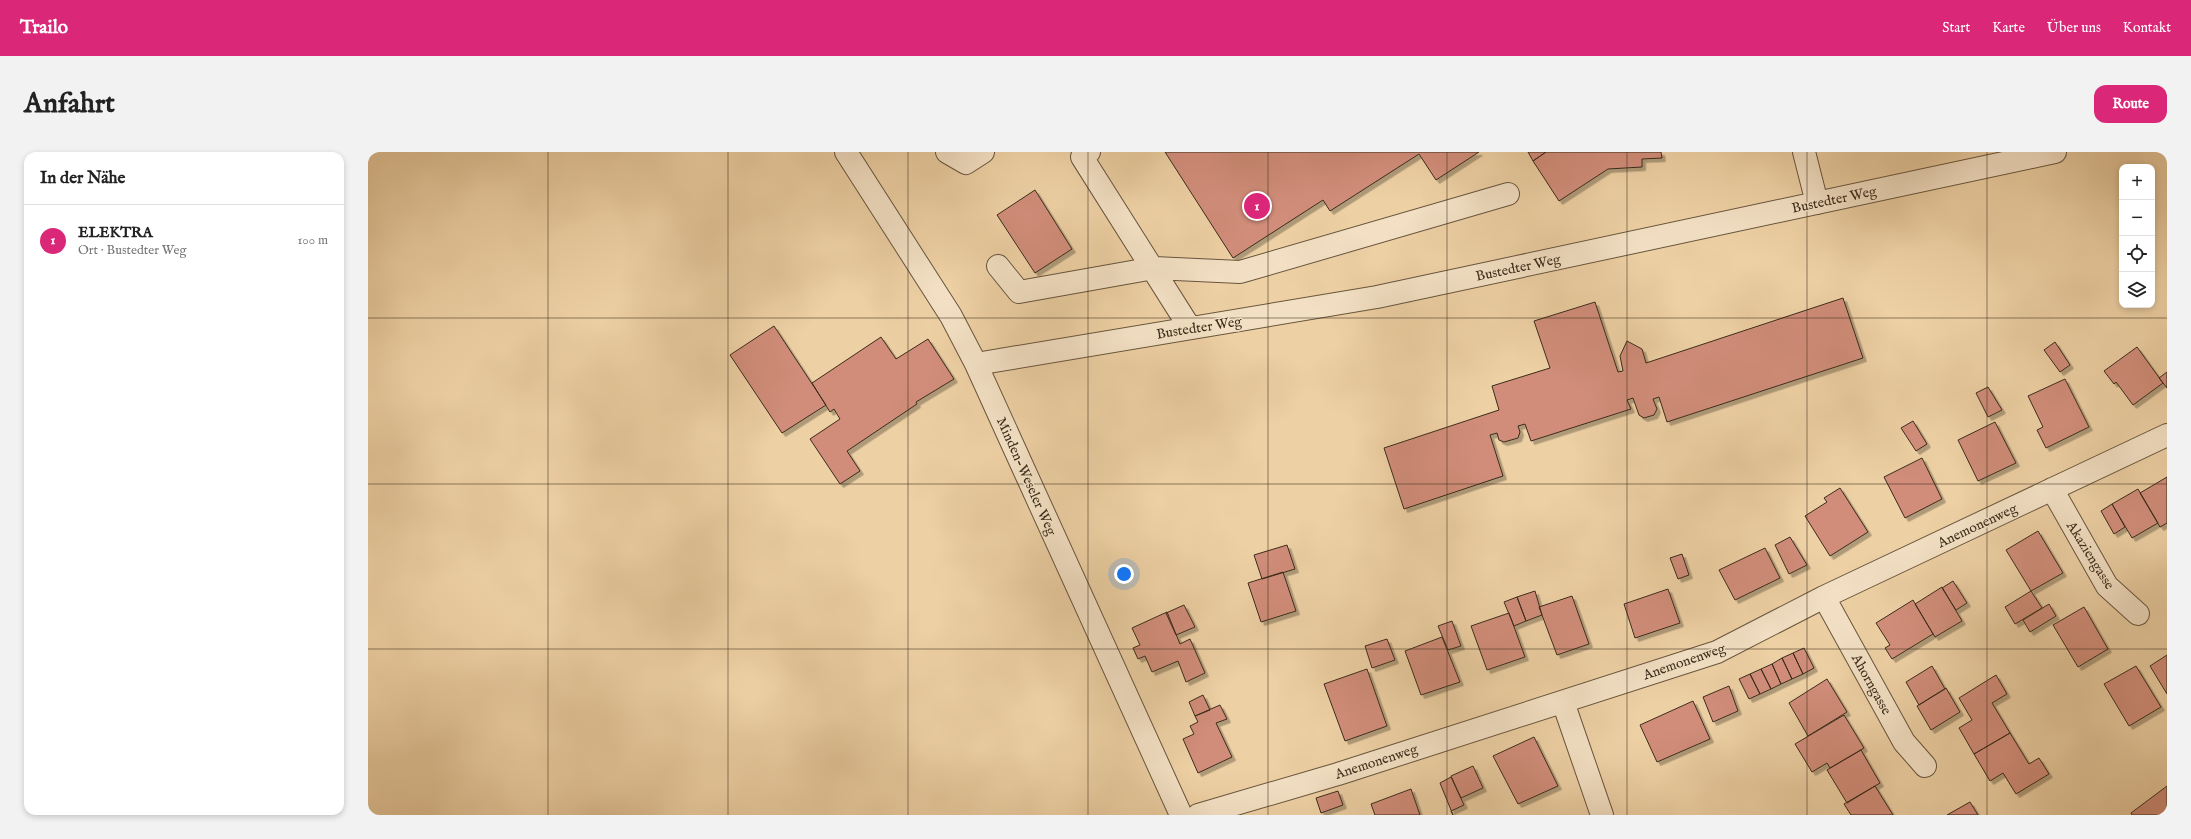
<!DOCTYPE html>
<html lang="de">
<meta charset="utf-8">
<style>
:root{--surface:#fff;--page:#f2f2f2;--text:#222;--muted:#767676;--line:#e0e0e0;--accent:#db2777}
body{margin:0;font-family:"IM FELL English",serif;background:var(--page);color:var(--text)}
.controls{position:absolute;right:12px;top:12px;display:grid;overflow:hidden;border-radius:8px;box-shadow:0 2px 6px #0003}
.controls button{width:36px;height:36px;display:grid;place-items:center;padding:0;border:0;border-bottom:1px solid var(--line);background:var(--surface);color:var(--text);font:20px sans-serif}
.you{position:absolute;left:756px;top:422px;width:14px;height:14px;margin:-10px;border:3px solid #fff;border-radius:50%;background:#1a73e8;box-shadow:0 0 0 6px #1a73e833}
.badge{display:grid;place-items:center;width:26px;height:26px;border-radius:50%;background:var(--accent);color:#fff;font-size:13px;font-weight:700}
.pin{position:absolute;translate:-50% -50%;border:2px solid #fff;box-shadow:0 1px 4px #0006}
.list{margin:0;padding:0;list-style:none}
h2{display:flex;justify-content:space-between;align-items:center;height:52px;margin:0;padding:0 16px;font-size:17px}
h2 small{font-size:13px;font-weight:400;color:var(--muted)}
.list li{display:grid;grid-template-columns:26px 1fr auto;gap:12px;align-items:center;box-sizing:border-box;height:72px;padding:0 16px;border-top:1px solid var(--line)}
.list b{display:block;font-size:15px;white-space:nowrap}
.list p{margin:0;font-size:13px;white-space:nowrap;color:var(--muted)}
.list em{font-size:13px;font-style:normal;color:var(--muted)}
.icon{flex:none;width:22px;height:22px;fill:none;stroke:currentColor;stroke-width:2;stroke-linecap:round;stroke-linejoin:round}
.map{position:relative;flex:none;width:1799px;height:663px;overflow:hidden;border-radius:12px}
header{display:flex;align-items:center;gap:24px;box-sizing:border-box;height:56px;padding:0 20px;background:var(--accent);color:#fff}
header strong{font-size:19px}
nav{display:flex;gap:22px;margin-inline-start:auto;font-size:14px}
.intro{display:flex;align-items:center;justify-content:space-between;box-sizing:border-box;height:96px;padding:0 24px}
h1{margin:0;font-size:28px}
.button{padding:10px 18px;border-radius:12px;background:var(--accent);color:#fff;font-size:14px;font-weight:700}
main{display:flex;gap:24px;padding:0 24px}
aside{flex:1;background:var(--surface);border-radius:12px;box-shadow:0 2px 6px #0003}
.map>svg:first-child{display:block}
.building{fill:#d18d7a;stroke:#3b2c1b;filter:url(#shadow)}
.lines{fill:none;stroke-linecap:round;stroke-linejoin:round}
.minor-casing{stroke:#68553d;stroke-width:24}
.minor{stroke:#f3e0c4;stroke-width:22}
.grid{fill:none;stroke:#3b2c1b;stroke-width:1;stroke-opacity:0.55}
.labels{text-anchor:middle;stroke-width:3;stroke-linejoin:round;paint-order:stroke}
.street-label{font-size:14px;fill:#3b2c1b;stroke:#f3e0c4}
</style>
<header>
<strong>Trailo</strong>
<nav><a>Start</a><a>Karte</a><a>Über uns</a><a>Kontakt</a></nav>
</header>
<div class="intro"><h1>Anfahrt</h1><a class="button">Route</a></div>
<main>
<aside>
<h2>In der Nähe<small></small></h2>
<ul class="list">
<li><span class="badge">1</span><div><b>ELEKTRA</b><p>Ort · Bustedter Weg</p></div><em>100 m</em></li>
</ul>
</aside>
<div class="map">
<svg width="1799" height="663" viewBox="0 0 1799 663">
<defs>
<filter id="shadow"><feDropShadow dx="3.5" dy="3.5" stdDeviation="0" flood-color="#0004"/></filter>
</defs>
<rect width="100%" height="100%" fill="#edd0a4"/>
<filter id="stains"><feTurbulence type="fractalNoise" baseFrequency=".005" numOctaves="4"/><feColorMatrix values="0 0 0 0 .2 0 0 0 0 .09 0 0 0 0 .02 0 0 0 .5 -.17"/></filter>
<radialGradient id="worn" r=".72"><stop offset=".6" stop-color="#630" stop-opacity="0"/><stop offset="1" stop-color="#630" stop-opacity=".3"/></radialGradient>
<path class="building" d="M 797,0 L 1111,0 L 1068,28 L 1051,2 L 962,59 L 955,48 L 865,106 Z
M 1160,0 L 1178,0 L 1165,9 Z
M 1178,0 L 1293,0 L 1294,6 L 1274,7 L 1274,15 L 1240,17 L 1191,49 L 1165,9 Z
M 667,38 L 704,97 L 667,121 L 629,63 Z
M 1475,146 L 1495,206 L 1299,270 L 1291,245 L 1285,247 L 1289,257 L 1286,263 L 1276,266 L 1271,263 L 1265,246 L 1259,248 L 1263,257 L 1163,289 L 1157,272 L 1150,274 L 1152,280 L 1150,286 L 1136,290 L 1131,288 L 1129,281 L 1122,283 L 1135,324 L 1036,357 L 1016,296 L 1131,258 L 1124,234 L 1182,216 L 1166,169 L 1227,150 L 1250,220 L 1255,219 L 1252,204 L 1259,189 L 1274,197 L 1278,211 Z
M 406,174 L 458,253 L 414,281 L 362,203 Z
M 513,185 L 528,207 L 560,187 L 586,227 L 548,250 L 549,252 L 479,299 L 492,319 L 472,332 L 442,287 L 472,267 L 466,257 L 462,260 L 444,231 Z
M 1687,190 L 1702,213 L 1692,220 L 1676,198 Z
M 1769,195 L 1795,231 L 1765,253 L 1748,230 L 1746,232 L 1736,219 Z
M 1799,220 L 1799,236 L 1791,226 Z
M 1697,227 L 1721,275 L 1678,296 L 1669,278 L 1675,275 L 1660,244 Z
M 1620,235 L 1634,258 L 1620,265 L 1608,241 Z
M 1545,269 L 1559,292 L 1548,299 L 1533,276 Z
M 1627,270 L 1648,311 L 1610,329 L 1590,288 Z
M 1554,306 L 1574,347 L 1537,366 L 1516,325 Z
M 1799,325 L 1799,371 L 1792,375 L 1772,341 Z
M 1472,336 L 1500,380 L 1462,404 L 1437,364 L 1459,350 L 1456,346 Z
M 1770,337 L 1790,371 L 1764,386 L 1744,352 Z
M 1744,352 L 1757,375 L 1746,382 L 1733,359 Z
M 1670,379 L 1695,421 L 1663,439 L 1638,398 Z
M 1422,385 L 1439,413 L 1421,422 L 1407,393 Z
M 919,393 L 927,417 L 894,427 L 886,403 Z
M 1397,396 L 1412,426 L 1367,448 L 1351,418 Z
M 1314,402 L 1321,423 L 1310,427 L 1302,406 Z
M 915,420 L 928,459 L 893,470 L 880,431 Z
M 1585,429 L 1599,451 L 1588,458 L 1574,436 Z
M 1574,435 L 1594,469 L 1567,485 L 1547,452 Z
M 1300,437 L 1312,471 L 1267,486 L 1256,452 Z
M 1167,439 L 1174,463 L 1158,469 L 1149,445 Z
M 1663,439 L 1674,456 L 1647,472 L 1637,455 Z
M 1204,444 L 1221,492 L 1189,503 L 1171,455 Z
M 1149,445 L 1158,469 L 1146,474 L 1136,450 Z
M 1545,448 L 1565,482 L 1524,507 L 1517,496 L 1522,493 L 1508,471 Z
M 1681,452 L 1688,464 L 1662,480 L 1655,468 Z
M 816,453 L 827,475 L 808,483 L 798,461 Z
M 1716,455 L 1740,497 L 1710,515 L 1685,473 Z
M 799,460 L 812,492 L 822,487 L 837,521 L 818,530 L 810,509 L 784,520 L 777,504 L 770,507 L 765,496 L 772,493 L 764,476 Z
M 1141,461 L 1157,505 L 1119,518 L 1103,474 Z
M 1084,469 L 1093,494 L 1080,498 L 1070,474 Z
M 1074,485 L 1092,530 L 1053,543 L 1037,499 Z
M 1019,487 L 1027,508 L 1004,516 L 997,494 Z
M 1436,496 L 1446,516 L 1435,522 L 1425,501 Z
M 1425,501 L 1435,522 L 1424,527 L 1414,506 Z
M 1799,503 L 1799,542 L 1782,514 Z
M 1414,506 L 1424,527 L 1413,532 L 1404,512 Z
M 1404,512 L 1413,532 L 1403,537 L 1393,517 Z
M 1564,514 L 1577,537 L 1551,553 L 1538,530 Z
M 1768,514 L 1793,555 L 1761,574 L 1736,532 Z
M 999,517 L 1019,574 L 977,589 L 956,532 Z
M 1393,517 L 1403,537 L 1392,542 L 1382,522 Z
M 1382,522 L 1392,542 L 1381,547 L 1371,527 Z
M 1628,523 L 1639,542 L 1624,551 L 1642,581 L 1606,602 L 1591,576 L 1604,568 L 1591,546 Z
M 1459,527 L 1479,560 L 1440,584 L 1421,551 Z
M 1361,534 L 1370,559 L 1345,570 L 1335,545 Z
M 1578,536 L 1592,560 L 1563,578 L 1549,554 Z
M 835,543 L 842,558 L 827,564 L 821,550 Z
M 1325,549 L 1342,587 L 1289,610 L 1272,573 Z
M 852,553 L 859,567 L 848,571 L 864,605 L 830,621 L 815,587 L 826,582 L 822,574 L 830,570 L 827,564 Z
M 1476,563 L 1496,596 L 1462,616 L 1459,611 L 1444,620 L 1427,592 Z
M 1642,581 L 1661,612 L 1671,606 L 1681,622 L 1648,642 L 1635,621 L 1622,629 L 1606,602 Z
M 1166,585 L 1190,634 L 1150,652 L 1125,604 Z
M 1493,598 L 1512,631 L 1479,651 L 1459,618 Z
M 1105,614 L 1115,636 L 1093,646 L 1083,624 Z
M 1083,625 L 1096,653 L 1083,659 L 1085,663 L 1072,631 Z
M 1507,634 L 1525,663 L 1483,663 L 1476,652 Z
M 1799,634 L 1799,663 L 1764,663 L 1763,661 Z
M 1043,637 L 1052,663 L 1007,663 L 1003,652 Z
M 970,639 L 975,653 L 953,661 L 948,646 Z
M 1602,650 L 1610,663 L 1579,663 Z"/>
<g class="lines">
<defs>
<path id="minor" d="M 478,0 L 583,164 L 608,212 L 813,663
M 579,0 L 598,11 L 615,0
M 721,0 L 714,5 L 822,176
M 1436,0 L 1449,51
M 630,114 L 651,140 L 786,116 L 872,120 L 1140,42
M 608,212 L 1009,145 L 1687,0
M 1684,337 L 1739,434 L 1770,462
M 1456,445 L 1536,590 L 1557,614
M 1195,550 L 1234,663
M 830,663 L 970,622 L 1349,500 L 1456,445 L 1799,283"/>
</defs>
<use href="#minor" class="minor-casing"/>
<use href="#minor" class="minor"/>
</g>
<path class="grid" d="M 180,0 L 180,663M 360,0 L 360,663M 540,0 L 540,663M 720,0 L 720,663M 900,0 L 900,663M 1079,0 L 1079,663M 1259,0 L 1259,663M 1439,0 L 1439,663M 1619,0 L 1619,663M 0,166 L 1799,166M 0,332 L 1799,332M 0,497 L 1799,497"/>
<g class="labels">
<g class="street-label">
<text transform="translate(1466 47) rotate(-12)" y="5">Bustedter Weg</text>
<text transform="translate(1150 115) rotate(-12)" y="5">Bustedter Weg</text>
<text transform="translate(831 175) rotate(-9)" y="5">Bustedter Weg</text>
<text transform="translate(659 324) rotate(66)" y="5">Minden-Weseler Weg</text>
<text transform="translate(1609 373) rotate(-25)" y="5">Anemonenweg</text>
<text transform="translate(1723 403) rotate(58)" y="5">Akaziengasse</text>
<text transform="translate(1316 509) rotate(-19)" y="5">Anemonenweg</text>
<text transform="translate(1504 532) rotate(61)" y="5">Ahorngasse</text>
<text transform="translate(1008 609) rotate(-18)" y="5">Anemonenweg</text>
</g>
</g>
<rect width="100%" height="100%" filter="url(#stains)"/>
<rect width="100%" height="100%" fill="url(#worn)"/>
</svg>
<div class="controls">
<button>+</button>
<button>−</button>
<button><svg class="icon" aria-label="locate" viewBox="0 0 24 24"><circle cx="12" cy="12" r="6"/><path d="M12 2v4M12 18v4M2 12h4M18 12h4"/></svg></button>
<button><svg class="icon" aria-label="layers" viewBox="0 0 24 24"><path d="M12 4l9 5-9 5-9-5zM3 14l9 5 9-5"/></svg></button>
</div>
<div class="you"></div>
<div class="pin badge" style="left:889px;top:54px">1</div>
</div>
</main>
